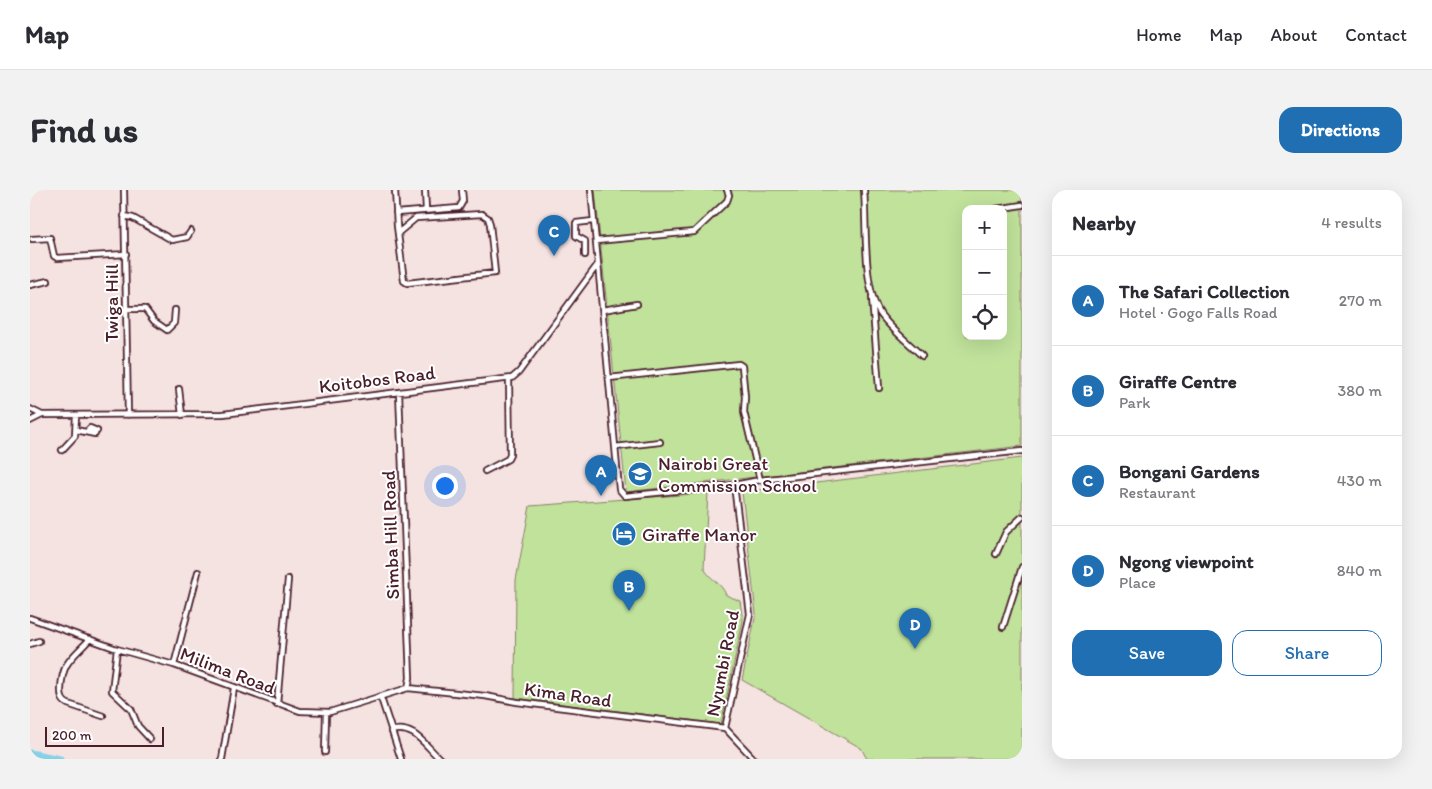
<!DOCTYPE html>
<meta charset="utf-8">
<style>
:root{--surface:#fff;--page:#f2f2f3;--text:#2b2b33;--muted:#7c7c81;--line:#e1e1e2;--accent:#1f6fb2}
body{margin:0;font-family:Itim,sans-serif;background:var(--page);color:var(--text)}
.controls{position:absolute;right:15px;top:15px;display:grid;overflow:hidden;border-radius:10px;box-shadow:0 5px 20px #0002}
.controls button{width:45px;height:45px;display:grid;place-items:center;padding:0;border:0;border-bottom:1px solid var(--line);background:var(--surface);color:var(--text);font:25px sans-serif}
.scale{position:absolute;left:15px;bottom:12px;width:119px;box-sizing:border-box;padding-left:5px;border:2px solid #4a1f2b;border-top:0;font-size:14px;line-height:18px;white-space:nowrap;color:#4a1f2b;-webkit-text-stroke:4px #fff;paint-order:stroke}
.you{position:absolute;left:414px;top:295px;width:18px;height:18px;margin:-12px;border:4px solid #fff;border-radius:50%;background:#1a73e8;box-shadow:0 0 0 8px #1a73e833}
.badge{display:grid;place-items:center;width:32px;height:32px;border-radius:50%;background:var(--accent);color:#fff;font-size:16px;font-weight:700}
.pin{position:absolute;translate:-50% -41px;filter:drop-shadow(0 1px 2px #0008)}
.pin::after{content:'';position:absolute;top:26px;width:18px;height:15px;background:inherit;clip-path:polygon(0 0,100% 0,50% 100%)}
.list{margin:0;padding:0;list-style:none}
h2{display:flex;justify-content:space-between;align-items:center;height:65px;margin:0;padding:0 20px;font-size:21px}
h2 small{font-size:16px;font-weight:400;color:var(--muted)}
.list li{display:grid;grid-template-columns:32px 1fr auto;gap:15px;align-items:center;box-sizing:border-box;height:90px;padding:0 20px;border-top:1px solid var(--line)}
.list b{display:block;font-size:19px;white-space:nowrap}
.list p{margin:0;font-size:16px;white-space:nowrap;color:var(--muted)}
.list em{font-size:16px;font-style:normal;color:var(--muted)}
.actions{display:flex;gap:10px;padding:15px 20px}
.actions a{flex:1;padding:11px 0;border:1px solid var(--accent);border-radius:15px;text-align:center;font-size:18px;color:var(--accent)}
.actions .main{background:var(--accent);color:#fff}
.icon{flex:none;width:28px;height:28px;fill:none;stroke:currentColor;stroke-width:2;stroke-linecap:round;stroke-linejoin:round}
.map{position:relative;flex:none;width:992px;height:569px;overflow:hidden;border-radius:15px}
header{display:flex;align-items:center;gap:30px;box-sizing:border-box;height:70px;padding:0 25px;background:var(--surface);border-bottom:1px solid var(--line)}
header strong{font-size:24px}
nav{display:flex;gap:28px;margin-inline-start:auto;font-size:18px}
.intro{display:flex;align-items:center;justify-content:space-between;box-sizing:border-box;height:120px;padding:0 30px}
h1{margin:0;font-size:35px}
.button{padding:12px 22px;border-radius:15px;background:var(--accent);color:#fff;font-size:18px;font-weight:700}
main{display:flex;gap:30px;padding:0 30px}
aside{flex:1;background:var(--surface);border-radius:15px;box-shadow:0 5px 20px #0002}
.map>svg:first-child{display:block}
.green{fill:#c0e29b;stroke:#858063;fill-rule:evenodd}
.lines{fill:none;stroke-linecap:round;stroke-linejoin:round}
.river{stroke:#87d1e8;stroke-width:7}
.street-casing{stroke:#4a1f2b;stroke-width:8}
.street{stroke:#fff;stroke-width:4.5}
.labels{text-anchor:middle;stroke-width:4;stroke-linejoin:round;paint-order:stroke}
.street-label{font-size:19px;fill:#4a1f2b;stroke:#fff}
.poi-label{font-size:19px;fill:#4a1f2b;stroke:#fff;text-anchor:start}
</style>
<header>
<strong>Map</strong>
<nav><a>Home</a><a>Map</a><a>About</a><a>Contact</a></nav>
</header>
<div class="intro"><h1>Find us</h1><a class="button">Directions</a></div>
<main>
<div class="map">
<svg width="992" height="569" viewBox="0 0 992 569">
<rect width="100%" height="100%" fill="#f5e3e1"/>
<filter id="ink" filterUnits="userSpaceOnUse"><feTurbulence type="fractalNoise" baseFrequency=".02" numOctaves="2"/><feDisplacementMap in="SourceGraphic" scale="10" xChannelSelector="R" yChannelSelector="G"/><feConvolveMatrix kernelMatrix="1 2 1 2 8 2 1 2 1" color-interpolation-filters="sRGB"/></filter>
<g filter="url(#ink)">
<path class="green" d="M 565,0 L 992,0 L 992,256 L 596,302 ZM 936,19 L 973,19 L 973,146 L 936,146 Z
M 992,268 L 992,569 L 837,569 L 831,558 L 712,490 L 726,424 L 712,302 Z
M 678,303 L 674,378 C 680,390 691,392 696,405 L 710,411 L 713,431 L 691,534 L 485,508 L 486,390 L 500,316 Z"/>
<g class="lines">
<path class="river" d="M 0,563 L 30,569"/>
<defs>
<path id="street" d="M 94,0 L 98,225
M 365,0 L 367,36 L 374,91 L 377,93 L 465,83 L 460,34 L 458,28 L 452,24 L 386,28 L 368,43
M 395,0 L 396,20
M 834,0 C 837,34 832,98 851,125 C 862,140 879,153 892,166
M 966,19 L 992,15
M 366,23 L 429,18 L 433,11 L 432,0
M 94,26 L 103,28 L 142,50 L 157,47 L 161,41
M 2,49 L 20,48 L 24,66 L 27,68 L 96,64
M 566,51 L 664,42 L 697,11 L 699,5 L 697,0
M 555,65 L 555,51 L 546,46 L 546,33 L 563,31
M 568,74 C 575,149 582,224 589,299 L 595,306 L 704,295 L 730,290 L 714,222 L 715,207 L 712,176 L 709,174 L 579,188
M 0,95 L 18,91
M 842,107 L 849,198
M 95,119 L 115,119 L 124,131 L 137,140 L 144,133 L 145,120
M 573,120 L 607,114
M 149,199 L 152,225
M 0,219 L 12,225
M 0,231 L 12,225 L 193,224 L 482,188 L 489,182 L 568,74 L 561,0
M 46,240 L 65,244
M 57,241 L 60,238 L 67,241
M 585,257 L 630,252
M 32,260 L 45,246 L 46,225
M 455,281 L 478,269 L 480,265 L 479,189
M 730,290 L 992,261
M 966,364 L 976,342 L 992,327
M 0,428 L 87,459 L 144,475 L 270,521 L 300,522 L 378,498 L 380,488 L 369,202
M 973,437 L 992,377
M 60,449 C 41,469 32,472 31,500 C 31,507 32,511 38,514 L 73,526
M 0,454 L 9,451
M 87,459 L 82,501 L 101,519 L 108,536 L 120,549
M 144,475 L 168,382
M 378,498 L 455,506 L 487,512 L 695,538
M 351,508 L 371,569
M 247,514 L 258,389
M 695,538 L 720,424 L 704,295
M 695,538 L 724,569
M 361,541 C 383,534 395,555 410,569
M 295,562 L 296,523
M 192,569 L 204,498"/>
</defs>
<use href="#street" class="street-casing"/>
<use href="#street" class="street"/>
</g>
</g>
<defs>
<symbol id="school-disc" viewBox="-11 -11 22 22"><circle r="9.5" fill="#1f6fb2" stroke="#fff"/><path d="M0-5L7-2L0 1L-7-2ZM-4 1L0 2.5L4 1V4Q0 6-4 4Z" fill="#fff"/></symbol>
<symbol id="hotel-disc" viewBox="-11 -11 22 22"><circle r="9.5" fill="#1f6fb2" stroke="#fff"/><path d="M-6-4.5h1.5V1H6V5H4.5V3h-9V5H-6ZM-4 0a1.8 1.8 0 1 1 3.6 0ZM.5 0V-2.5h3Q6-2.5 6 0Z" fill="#fff"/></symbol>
</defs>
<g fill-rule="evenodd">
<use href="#school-disc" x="596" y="270" width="28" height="28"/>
<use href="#hotel-disc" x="580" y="330" width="28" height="28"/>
</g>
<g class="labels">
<g class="street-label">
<text transform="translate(81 113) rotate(-90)" y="7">Twiga Hill</text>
<text transform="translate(347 189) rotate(-7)" y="7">Koitobos Road</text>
<text transform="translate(360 345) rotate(-92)" y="7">Simba Hill Road</text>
<text transform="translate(692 473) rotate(-79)" y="7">Nyumbi Road</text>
<text transform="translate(198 480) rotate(21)" y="7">Milima Road</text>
<text transform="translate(538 504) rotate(8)" y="7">Kima Road</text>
</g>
<g class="poi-label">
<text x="628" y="280">Nairobi Great<tspan x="628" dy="22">Commission School</tspan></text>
<text x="612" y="351">Giraffe Manor</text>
</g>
</g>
</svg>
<div class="controls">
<button>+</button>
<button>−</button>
<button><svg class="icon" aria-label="locate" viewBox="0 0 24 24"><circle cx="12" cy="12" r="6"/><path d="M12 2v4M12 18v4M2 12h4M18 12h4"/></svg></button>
</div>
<div class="scale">200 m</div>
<div class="you"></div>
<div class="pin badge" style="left:571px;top:306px">A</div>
<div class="pin badge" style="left:599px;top:421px">B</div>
<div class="pin badge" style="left:524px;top:66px">C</div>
<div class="pin badge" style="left:885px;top:459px">D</div>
</div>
<aside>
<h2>Nearby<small>4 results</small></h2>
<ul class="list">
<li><span class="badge">A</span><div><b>The Safari Collection</b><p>Hotel · Gogo Falls Road</p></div><em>270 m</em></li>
<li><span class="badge">B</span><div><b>Giraffe Centre</b><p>Park</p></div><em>380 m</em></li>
<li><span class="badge">C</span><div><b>Bongani Gardens</b><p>Restaurant</p></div><em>430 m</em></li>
<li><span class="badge">D</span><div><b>Ngong viewpoint</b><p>Place</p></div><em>840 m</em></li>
</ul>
<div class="actions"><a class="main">Save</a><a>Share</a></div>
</aside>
</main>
